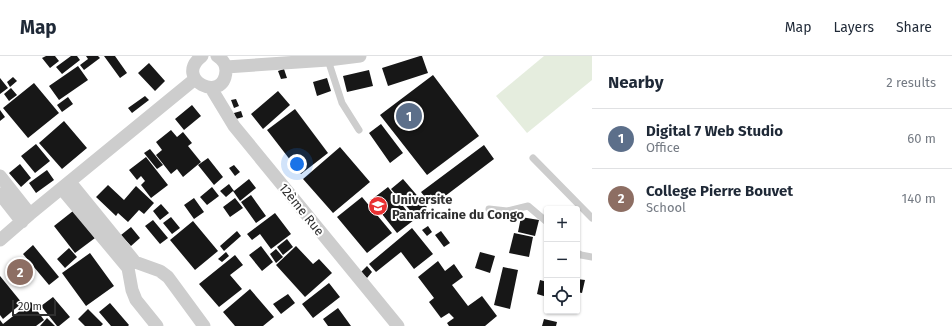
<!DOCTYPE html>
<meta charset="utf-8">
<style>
:root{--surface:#fff;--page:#f2f2f3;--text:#1f2937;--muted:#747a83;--line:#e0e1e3;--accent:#e83132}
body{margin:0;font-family:"Fira Sans",sans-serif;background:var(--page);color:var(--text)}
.controls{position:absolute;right:12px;bottom:12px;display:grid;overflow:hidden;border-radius:4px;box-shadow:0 1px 3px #0004}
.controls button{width:36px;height:36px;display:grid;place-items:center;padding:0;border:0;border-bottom:1px solid var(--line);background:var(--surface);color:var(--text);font:20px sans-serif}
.scale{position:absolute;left:12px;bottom:10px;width:44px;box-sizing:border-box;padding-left:4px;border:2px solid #303030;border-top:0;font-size:11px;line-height:14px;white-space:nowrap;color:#303030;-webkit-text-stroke:3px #fff;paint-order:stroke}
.you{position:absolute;left:297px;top:108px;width:14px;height:14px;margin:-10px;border:3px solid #fff;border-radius:50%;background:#1a73e8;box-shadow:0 0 0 6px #1a73e833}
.badge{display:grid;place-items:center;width:26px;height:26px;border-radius:50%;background:var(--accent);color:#fff;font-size:13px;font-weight:700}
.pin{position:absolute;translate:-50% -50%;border:2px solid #fff;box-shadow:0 1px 4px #0006}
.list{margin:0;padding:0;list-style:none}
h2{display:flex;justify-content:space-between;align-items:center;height:52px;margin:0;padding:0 16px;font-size:17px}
h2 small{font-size:13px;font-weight:400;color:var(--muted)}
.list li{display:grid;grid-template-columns:26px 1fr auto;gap:12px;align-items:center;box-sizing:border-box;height:60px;padding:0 16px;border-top:1px solid var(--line)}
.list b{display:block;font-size:15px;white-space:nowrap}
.list p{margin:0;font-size:13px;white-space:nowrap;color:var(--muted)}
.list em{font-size:13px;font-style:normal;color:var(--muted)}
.icon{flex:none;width:22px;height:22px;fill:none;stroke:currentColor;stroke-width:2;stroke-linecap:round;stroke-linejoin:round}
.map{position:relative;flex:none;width:592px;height:270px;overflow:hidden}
header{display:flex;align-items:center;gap:24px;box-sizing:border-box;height:56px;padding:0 20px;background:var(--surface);border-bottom:1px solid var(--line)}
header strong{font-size:19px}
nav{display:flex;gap:22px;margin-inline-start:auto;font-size:14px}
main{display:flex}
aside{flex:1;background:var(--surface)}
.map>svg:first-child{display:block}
.green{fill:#e5edde}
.building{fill:#171717}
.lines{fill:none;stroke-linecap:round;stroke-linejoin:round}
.lane{stroke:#cdcdcd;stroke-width:7}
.street{stroke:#cdcdcd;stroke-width:13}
.labels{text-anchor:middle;stroke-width:4;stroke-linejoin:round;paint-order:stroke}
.poi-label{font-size:13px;font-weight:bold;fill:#303030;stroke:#fff;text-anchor:start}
.street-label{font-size:13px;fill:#303030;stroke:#fff}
</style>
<header>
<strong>Map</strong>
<nav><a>Map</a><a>Layers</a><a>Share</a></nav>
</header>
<main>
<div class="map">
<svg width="592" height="270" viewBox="0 0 592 270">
<rect width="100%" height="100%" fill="#fff"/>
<path class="green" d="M 544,0 L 592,0 L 592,24 L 527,77 L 496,40 Z"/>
<path class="building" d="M 46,0 L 55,0 L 59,5 L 50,12 L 42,2 Z
M 71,0 L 77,0 L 80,4 L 62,18 L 56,11 Z
M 86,0 L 98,0 L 100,2 L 84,14 L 80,9 L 88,3 Z
M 104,0 L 115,0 L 127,17 L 120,22 Z
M 420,0 L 422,0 L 428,17 L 388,30 L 382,12 Z
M 149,7 L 165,25 L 155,35 L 138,17 Z
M 78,10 L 88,24 L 59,44 L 49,30 Z
M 284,13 L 287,22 L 281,23 L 278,15 Z
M 369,14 L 373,30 L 347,36 L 343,20 Z
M 433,19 L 479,80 L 427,119 L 380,59 Z
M 13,21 L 17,25 L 10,31 L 7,26 Z
M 0,22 L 8,32 L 0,38 Z
M 327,22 L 331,35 L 317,40 L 313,26 Z
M 34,27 L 59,57 L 28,82 L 3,52 Z
M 11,32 L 17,39 L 9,45 L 4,38 Z
M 278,35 L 290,49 L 263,73 L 251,58 Z
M 145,40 L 149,44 L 132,57 L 128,52 Z
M 68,41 L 73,48 L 62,56 L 57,49 Z
M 236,43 L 239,50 L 234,52 L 231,44 Z
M 192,49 L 201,60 L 184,74 L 175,63 Z
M 295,53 L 328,97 L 301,118 L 267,74 Z
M 0,54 L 5,61 L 0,65 Z
M 241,55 L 243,61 L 236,63 L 234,57 Z
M 64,65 L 87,92 L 62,113 L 39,87 Z
M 381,68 L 403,97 L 390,107 L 369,77 Z
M 171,74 L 177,81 L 183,76 L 192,87 L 188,90 L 201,106 L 183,121 L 177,113 L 171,118 L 156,99 L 162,94 L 156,86 Z
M 36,88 L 50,105 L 35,117 L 21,100 Z
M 484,89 L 494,103 L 432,150 L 421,136 Z
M 340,91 L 370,126 L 333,157 L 303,123 Z
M 150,93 L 163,109 L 157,113 L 144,97 Z
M 146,101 L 168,129 L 151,142 L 141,129 L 145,125 L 141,120 L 137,124 L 129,114 Z
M 208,102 L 223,121 L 214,129 L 198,109 Z
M 20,108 L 31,122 L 21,131 L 9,117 Z
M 234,109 L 240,116 L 235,120 L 229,112 Z
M 47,114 L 54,124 L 36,137 L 29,127 Z
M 249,123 L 256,132 L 240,145 L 233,135 L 226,141 L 220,135 L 229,128 L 234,135 Z
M 403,123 L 427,151 L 416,161 L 391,133 Z
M 108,129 L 124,144 L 136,130 L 154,147 L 144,158 L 139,154 L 128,166 L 118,157 L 116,160 L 96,141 Z
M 212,131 L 219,140 L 207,149 L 200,141 Z
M 388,131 L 414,164 L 397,177 L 371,144 Z
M 251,139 L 266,160 L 256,167 L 241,146 Z
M 362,141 L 392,177 L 367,197 L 337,161 Z
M 194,142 L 204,156 L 194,163 L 184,149 Z
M 235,142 L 243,152 L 230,161 L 223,151 Z
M 161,148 L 169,157 L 160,164 L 153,155 Z
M 73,155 L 95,182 L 75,197 L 54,170 Z
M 275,157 L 291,178 L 271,193 L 260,178 L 252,184 L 247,178 Z
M 171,161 L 180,172 L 172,178 L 163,167 Z
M 521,161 L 539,164 L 535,180 L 518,176 Z
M 153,164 L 168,182 L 160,188 L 145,170 Z
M 193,165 L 218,195 L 195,214 L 170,184 Z
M 428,170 L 432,176 L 427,180 L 422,174 Z
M 131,171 L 140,182 L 131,190 L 121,179 Z
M 412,172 L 433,198 L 414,213 L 401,196 L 376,216 L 369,208 Z
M 237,175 L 241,180 L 224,195 L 220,190 Z
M 441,175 L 450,187 L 444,191 L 435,179 Z
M 514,177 L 533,181 L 529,201 L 509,197 Z
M 287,183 L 293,191 L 283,199 L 277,191 Z
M 33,189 L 59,221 L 49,229 L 23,198 Z
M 261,190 L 273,206 L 262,215 L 249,199 Z
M 296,190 L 313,208 L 319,203 L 332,217 L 305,241 L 276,209 Z
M 69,192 L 77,201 L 65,212 L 57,203 Z
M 276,193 L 283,201 L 276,207 L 270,198 Z
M 226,196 L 229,200 L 222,206 L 218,203 Z
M 480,196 L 495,200 L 490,217 L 475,212 Z
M 90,197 L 114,230 L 86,250 L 62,217 Z
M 235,199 L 243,209 L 230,219 L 242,233 L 219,251 L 199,228 Z
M 438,205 L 445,215 L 454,208 L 463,221 L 452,229 L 468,250 L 482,240 L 497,260 L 485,270 L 449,270 L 447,267 L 454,262 L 449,257 L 441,262 L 429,246 L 434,242 L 418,221 Z
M 367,210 L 372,216 L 367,222 L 361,216 Z
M 503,211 L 518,214 L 510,253 L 494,249 Z
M 0,220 L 22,247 L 3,263 L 0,259 Z
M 577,223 L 585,224 L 582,237 L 577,236 Z
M 540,224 L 547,226 L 547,241 L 537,238 Z
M 329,227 L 340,241 L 313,262 L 302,248 Z
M 250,233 L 274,261 L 263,270 L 235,270 L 223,256 Z
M 288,238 L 295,247 L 281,258 L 273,248 Z
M 53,241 L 70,261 L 59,270 L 57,270 L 41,250 Z
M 31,246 L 44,264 L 36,270 L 0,270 L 0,264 L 3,268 Z
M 110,247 L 129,269 L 128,270 L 111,270 L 99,256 Z
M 338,252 L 351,270 L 328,270 L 323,263 Z
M 88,253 L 103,268 L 101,270 L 85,270 L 78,263 Z
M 47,262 L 55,270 L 40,270 Z
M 544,263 L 557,266 L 556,270 L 542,270 Z"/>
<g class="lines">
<path class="lane" d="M 328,4 L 342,47 L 359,74
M 533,102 L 592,162
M 489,153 L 507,155 L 528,150 L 547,166
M 577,197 L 581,199 L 592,201"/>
<path class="street" d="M 202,0 C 172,23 224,49 226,15 C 226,8 222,3 217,0
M 226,11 L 328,4 L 360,0
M 211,32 L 234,70 L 398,270
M 0,120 L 30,158
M 70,126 L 135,206 L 160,215 L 168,221 L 204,270
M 62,133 L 128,212 L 132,234 L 136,244 L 157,270
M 0,138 L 22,166
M 0,184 L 30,158 L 195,23"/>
</g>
<defs>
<symbol id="university-disc" viewBox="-11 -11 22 22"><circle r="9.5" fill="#e83132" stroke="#fff"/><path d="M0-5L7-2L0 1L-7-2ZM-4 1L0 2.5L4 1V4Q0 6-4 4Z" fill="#fff"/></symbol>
</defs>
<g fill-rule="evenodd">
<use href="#university-disc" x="367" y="139" width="22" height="22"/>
</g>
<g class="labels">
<g class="poi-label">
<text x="392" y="148">Universite<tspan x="392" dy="15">Panafricaine du Congo</tspan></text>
</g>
<g class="street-label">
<text transform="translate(302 153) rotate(51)" y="5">12ème Rue</text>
</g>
</g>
</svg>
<div class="controls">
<button>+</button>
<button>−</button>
<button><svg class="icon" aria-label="locate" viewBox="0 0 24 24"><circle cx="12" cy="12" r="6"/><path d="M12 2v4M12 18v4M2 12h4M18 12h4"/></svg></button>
</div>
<div class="scale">20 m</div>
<div class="you"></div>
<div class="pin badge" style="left:409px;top:60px;background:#5c6f8a">1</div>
<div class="pin badge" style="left:20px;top:216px;background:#8d6e63">2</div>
</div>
<aside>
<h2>Nearby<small>2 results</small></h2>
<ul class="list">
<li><span class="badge" style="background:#5c6f8a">1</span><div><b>Digital 7 Web Studio</b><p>Office</p></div><em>60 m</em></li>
<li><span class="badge" style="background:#8d6e63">2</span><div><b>College Pierre Bouvet</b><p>School</p></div><em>140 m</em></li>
</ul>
</aside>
</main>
